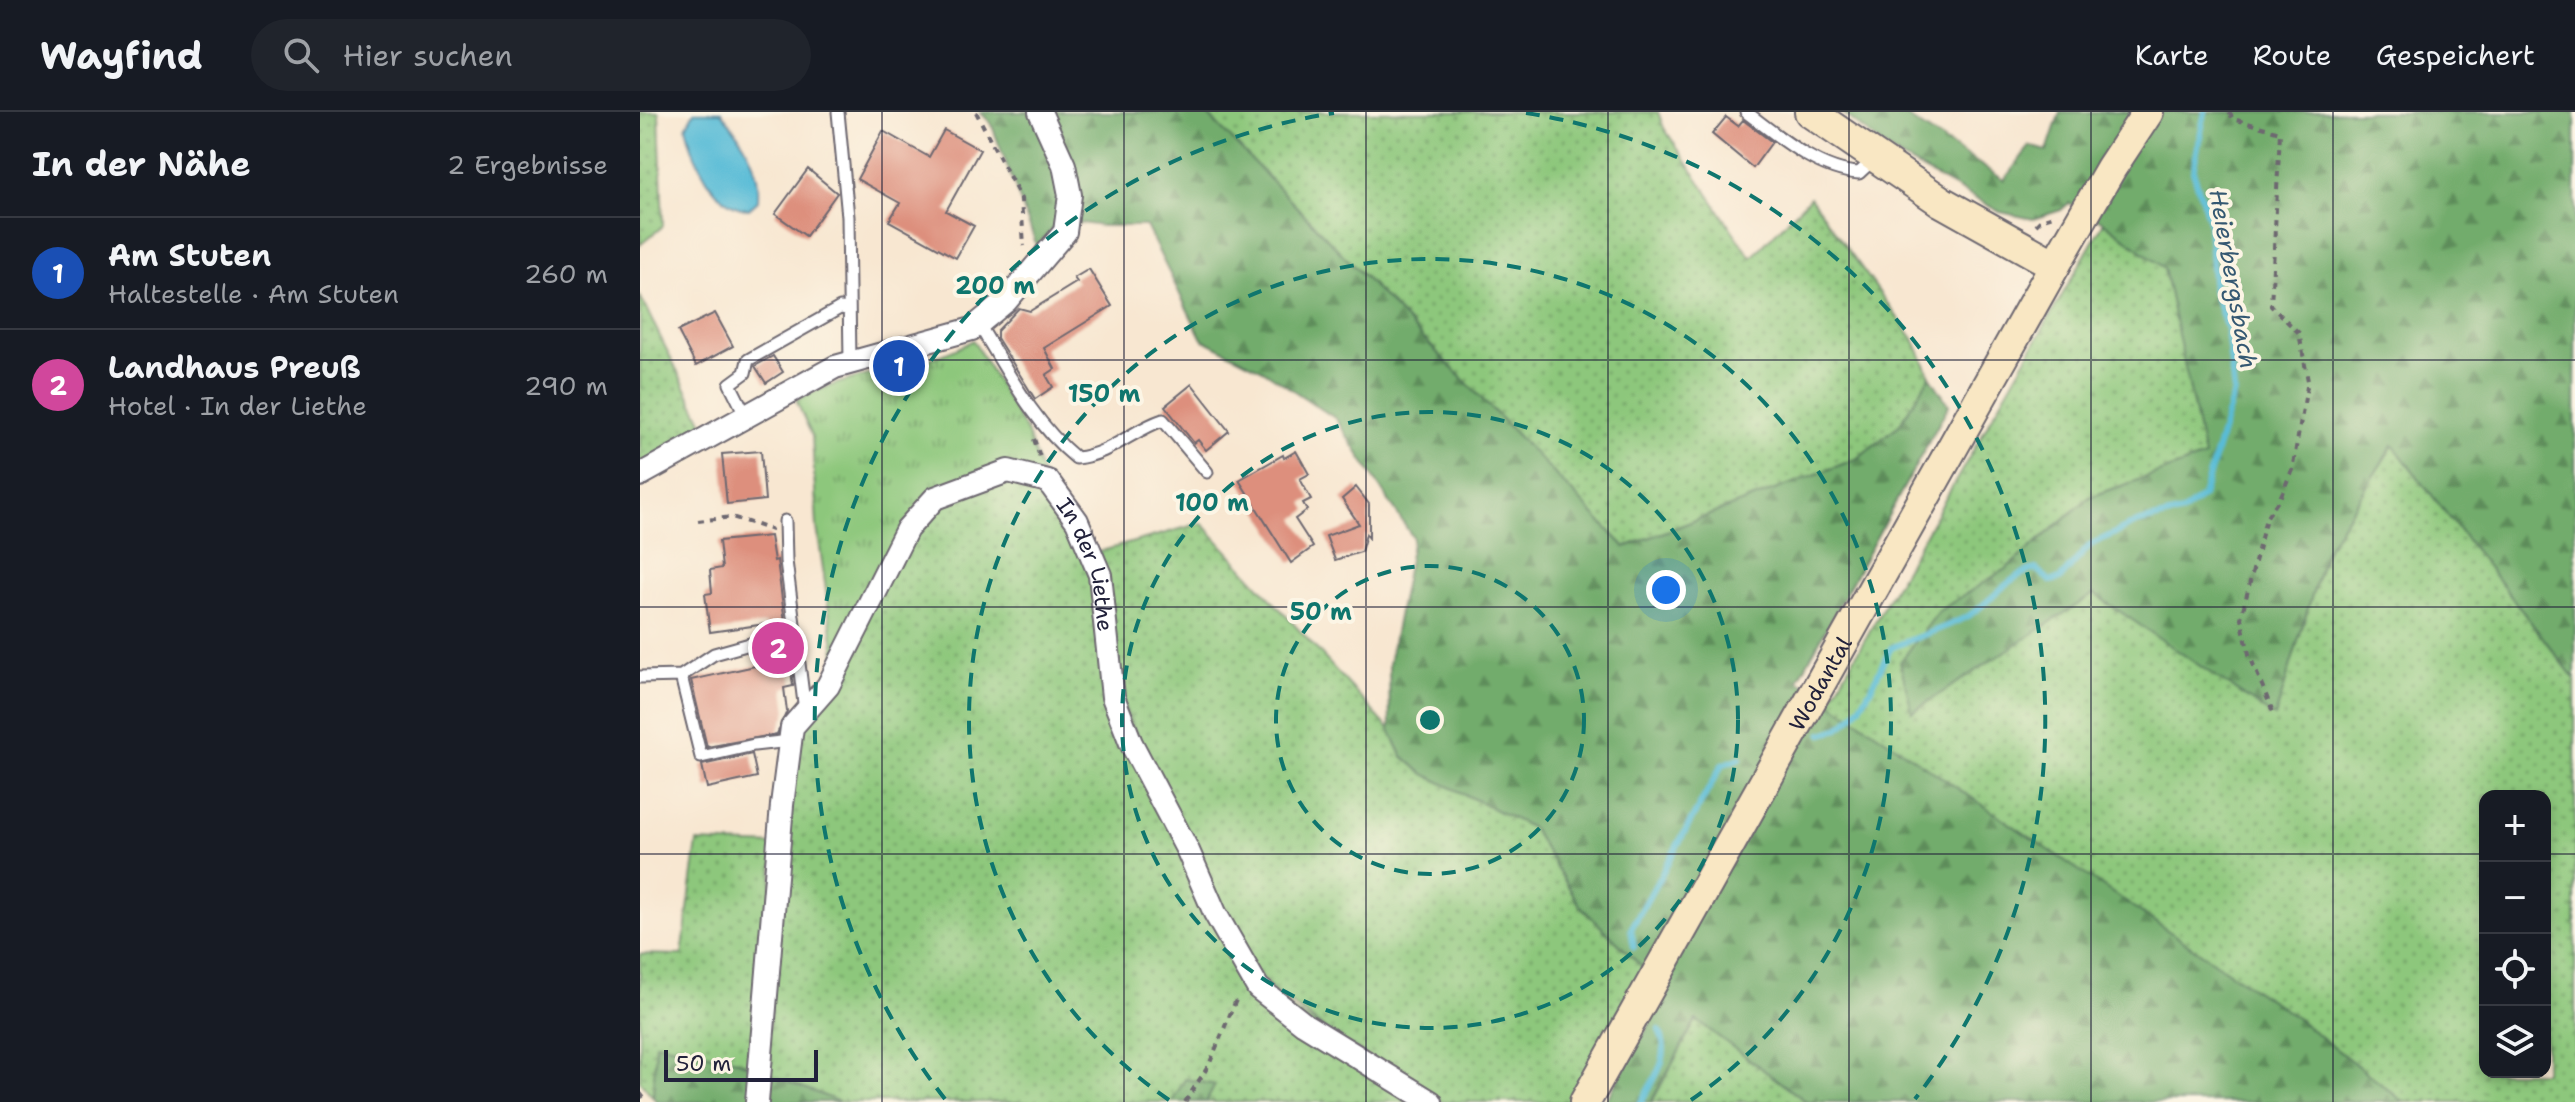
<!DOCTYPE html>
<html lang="de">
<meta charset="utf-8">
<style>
:root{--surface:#171b24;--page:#20242c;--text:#f1f3f6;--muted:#9ea1a6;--line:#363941;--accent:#c8321e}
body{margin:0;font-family:"Shantell Sans",sans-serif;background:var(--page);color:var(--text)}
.controls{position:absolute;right:24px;bottom:24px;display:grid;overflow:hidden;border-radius:16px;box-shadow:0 4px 12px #0003}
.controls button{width:72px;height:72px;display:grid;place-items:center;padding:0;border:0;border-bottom:2px solid var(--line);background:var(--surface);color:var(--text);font:40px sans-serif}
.scale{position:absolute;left:24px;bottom:20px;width:154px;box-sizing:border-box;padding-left:8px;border:4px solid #22223b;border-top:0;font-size:22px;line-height:28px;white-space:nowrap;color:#22223b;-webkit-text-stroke:6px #fcf5e5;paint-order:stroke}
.you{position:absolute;left:1026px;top:478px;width:28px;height:28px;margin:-20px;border:6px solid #fff;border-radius:50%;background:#1a73e8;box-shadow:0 0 0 12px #1a73e833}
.badge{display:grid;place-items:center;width:52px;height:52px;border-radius:50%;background:var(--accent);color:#fff;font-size:26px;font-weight:700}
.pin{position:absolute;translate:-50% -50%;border:4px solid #fff;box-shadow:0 2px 8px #0006}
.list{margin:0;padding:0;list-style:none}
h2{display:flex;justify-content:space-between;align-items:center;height:104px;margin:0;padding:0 32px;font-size:34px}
h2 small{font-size:26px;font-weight:400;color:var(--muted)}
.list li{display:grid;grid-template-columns:52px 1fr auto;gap:24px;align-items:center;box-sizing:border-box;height:112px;padding:0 32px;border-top:2px solid var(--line)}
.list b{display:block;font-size:30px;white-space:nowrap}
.list p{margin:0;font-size:26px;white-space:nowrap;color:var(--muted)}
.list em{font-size:26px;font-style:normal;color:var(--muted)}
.icon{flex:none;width:44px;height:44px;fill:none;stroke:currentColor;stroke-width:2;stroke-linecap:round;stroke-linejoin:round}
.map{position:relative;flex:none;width:1935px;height:990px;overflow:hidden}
header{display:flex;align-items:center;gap:48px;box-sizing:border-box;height:112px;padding:0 40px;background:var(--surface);border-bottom:2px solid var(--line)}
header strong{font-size:38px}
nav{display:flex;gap:44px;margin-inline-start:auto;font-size:28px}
.search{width:560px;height:72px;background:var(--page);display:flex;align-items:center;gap:20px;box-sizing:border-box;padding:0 28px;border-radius:44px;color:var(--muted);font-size:30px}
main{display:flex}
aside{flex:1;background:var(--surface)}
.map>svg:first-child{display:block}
.grass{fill:url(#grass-dots);stroke:#58745c;stroke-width:2;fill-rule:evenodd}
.forest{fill:url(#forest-firs);stroke:#4a6754;stroke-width:2}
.park{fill:url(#park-tufts);stroke:#58745c;stroke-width:2}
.water{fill:#59bcd7;stroke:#3e6f89;stroke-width:2}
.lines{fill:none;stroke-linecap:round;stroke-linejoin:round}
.stream{stroke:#59bcd7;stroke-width:6}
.building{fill:#dd8f7d}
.lane-casing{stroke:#6d6770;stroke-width:15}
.street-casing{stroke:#6d6770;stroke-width:26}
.secondary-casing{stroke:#6d6770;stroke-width:34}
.path{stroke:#6d6770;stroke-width:4;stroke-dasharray:6 6;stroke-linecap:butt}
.lane{stroke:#fff;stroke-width:11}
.street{stroke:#fff;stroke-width:22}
.secondary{stroke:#f9e7c3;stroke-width:30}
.grid{fill:none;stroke:#22223b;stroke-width:2;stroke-opacity:0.55}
.ring{fill:none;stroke:#0f766e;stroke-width:4;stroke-dasharray:14 10}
.labels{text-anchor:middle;stroke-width:8;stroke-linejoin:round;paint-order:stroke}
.street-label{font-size:22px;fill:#22223b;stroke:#fcf5e5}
.water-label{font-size:24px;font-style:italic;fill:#355872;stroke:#fcf5e5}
.centre{fill:#0f766e;stroke:#fcf5e5;stroke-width:4}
.ring-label{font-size:24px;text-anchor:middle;font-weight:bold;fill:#0f766e;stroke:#fcf5e5;stroke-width:8;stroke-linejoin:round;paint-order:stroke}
</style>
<header>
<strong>Wayfind</strong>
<div class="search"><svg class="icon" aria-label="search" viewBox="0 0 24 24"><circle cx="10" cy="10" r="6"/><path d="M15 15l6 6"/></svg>Hier suchen</div>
<nav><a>Karte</a><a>Route</a><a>Gespeichert</a></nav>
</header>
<main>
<aside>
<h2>In der Nähe<small>2 Ergebnisse</small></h2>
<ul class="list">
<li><span class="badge" style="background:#1a4fb4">1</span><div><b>Am Stuten</b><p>Haltestelle · Am Stuten</p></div><em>260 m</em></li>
<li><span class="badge" style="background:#d1479c">2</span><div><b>Landhaus Preuß</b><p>Hotel · In der Liethe</p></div><em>290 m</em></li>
</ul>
</aside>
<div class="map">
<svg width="1935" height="990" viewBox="0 0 1935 990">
<defs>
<pattern id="grass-dots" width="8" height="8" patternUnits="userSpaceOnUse" patternTransform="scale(2)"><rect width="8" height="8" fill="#8dc77c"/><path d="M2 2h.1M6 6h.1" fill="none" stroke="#73a167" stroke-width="1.8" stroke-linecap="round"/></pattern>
<pattern id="forest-firs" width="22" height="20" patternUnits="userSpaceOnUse" patternTransform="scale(2)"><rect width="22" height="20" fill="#72ac6c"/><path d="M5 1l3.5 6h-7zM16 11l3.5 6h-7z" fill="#5d8c5a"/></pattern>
<pattern id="park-tufts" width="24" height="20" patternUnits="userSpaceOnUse" patternTransform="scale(2)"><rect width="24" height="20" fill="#8dc77c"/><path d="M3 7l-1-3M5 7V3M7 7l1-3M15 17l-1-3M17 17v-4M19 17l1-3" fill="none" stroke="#73a167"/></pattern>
</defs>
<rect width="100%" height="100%" fill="#fcf5e5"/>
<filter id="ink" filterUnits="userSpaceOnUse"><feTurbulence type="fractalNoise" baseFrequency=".0125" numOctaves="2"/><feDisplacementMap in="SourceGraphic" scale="16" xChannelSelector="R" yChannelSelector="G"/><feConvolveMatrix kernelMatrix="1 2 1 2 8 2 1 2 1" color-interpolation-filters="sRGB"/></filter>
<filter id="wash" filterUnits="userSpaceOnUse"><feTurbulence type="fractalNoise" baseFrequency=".006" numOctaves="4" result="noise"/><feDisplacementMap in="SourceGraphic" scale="32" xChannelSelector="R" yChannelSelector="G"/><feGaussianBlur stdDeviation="1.8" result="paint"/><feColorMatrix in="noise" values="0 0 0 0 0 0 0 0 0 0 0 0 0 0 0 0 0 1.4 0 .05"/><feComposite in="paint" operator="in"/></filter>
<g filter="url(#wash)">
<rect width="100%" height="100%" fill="#f8e7d1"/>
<path class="grass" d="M 0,0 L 19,0 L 23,114 L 0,133 Z
M 565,0 L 1018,0 L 1024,16 L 1111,146 L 1170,85 L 1276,231 L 1290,264 L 1259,313 L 1217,347 L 985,435 Z
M 1464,110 L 1524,156 L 1565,345 L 1450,385 L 1367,456 L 1299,499 L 1272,599 L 1454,481 L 1635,605 L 1685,440 L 1753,333 L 1935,567 L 1935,990 L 1764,990 L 1651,902 L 1189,590 ZM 1845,684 L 1905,684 L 1905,960 L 1845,960 Z
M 0,184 L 63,311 L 68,312 L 0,352 Z
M 368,366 L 409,377 L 454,461 L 462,545 L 598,853 L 785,990 L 566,990 L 575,973 L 546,967 L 532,990 L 199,990 L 125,961 L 158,617 L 252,456 L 297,391 Z
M 562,411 L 750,618 L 762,644 L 782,661 L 892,716 L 941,795 L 1003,855 L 929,990 L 803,990 L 651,897 L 607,850 L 478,584 L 458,440 Z
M 57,730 L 135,733 L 115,956 L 93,947 L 16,931 L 13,985 L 0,969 L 0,842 L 42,843 Z
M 1056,908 L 1167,990 L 1012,990 Z"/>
<path class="forest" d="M 340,0 L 565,0 L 985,435 L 1216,347 L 1259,313 L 1290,264 L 1309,293 L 1158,568 L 1651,902 L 1764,990 L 1167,990 L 1056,908 L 1011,990 L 965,990 L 1028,880 L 941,795 L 892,716 L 782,661 L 762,643 L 750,618 L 749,552 L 773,426 L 696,307 L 623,258 L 562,227 L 506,114 L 462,114 L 420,108 L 397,134 L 351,11 Z
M 1201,0 L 1259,0 L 1364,68 L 1390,34 L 1407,39 L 1420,0 L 1935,0 L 1935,567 L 1753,333 L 1685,440 L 1635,605 L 1454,482 L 1272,600 L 1260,550 L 1299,499 L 1367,456 L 1450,385 L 1564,345 L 1524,156 L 1464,110 L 1429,91 L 1421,98 L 1393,107 L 1360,100 L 1254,42 Z
M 16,931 L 93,947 L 199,990 L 17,990 L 13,985 Z
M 545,967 L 575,973 L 566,990 L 532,990 Z"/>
<path class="park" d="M 333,228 L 388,323 L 402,363 L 295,380 L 196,549 L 177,415 L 172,324 L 156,288 C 209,260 286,257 333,228 Z"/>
<path class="water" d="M 54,0 L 81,0 C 102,26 122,55 118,89 L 109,97 C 73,96 53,45 46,15 Z"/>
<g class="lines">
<path class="stream" d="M 1182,622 C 1221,615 1233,567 1251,536 C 1277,524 1306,517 1331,502 C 1353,488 1370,462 1396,457 L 1410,469 L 1420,467 L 1450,433 L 1496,411 L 1543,400 L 1563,384 L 1594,280 L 1587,217 L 1574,180 L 1569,109 L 1553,59 L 1565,0
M 994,835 L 991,817 L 1082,653 L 1100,646
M 1001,990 C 1014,966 1033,945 1019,918"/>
</g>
<g id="blocks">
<path class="building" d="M 1086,5 L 1098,14 L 1103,8 L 1132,30 L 1113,56 L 1072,22 Z
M 304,18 L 340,38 L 306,99 L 334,114 L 316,146 L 249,109 L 260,91 L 217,67 L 243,19 L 289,45 Z
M 168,57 L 197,81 L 166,124 L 135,102 Z
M 449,157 L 472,194 L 404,236 L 415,257 L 406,263 L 413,275 L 395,287 L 357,226 L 357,219 L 379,196 L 390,199 L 437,170 L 434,166 Z
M 75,201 L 93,234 L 56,254 L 38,219 Z
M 133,244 L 143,260 L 126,271 L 115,254 Z
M 552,272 L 589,319 L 566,338 L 558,328 L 554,331 L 525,294 Z
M 121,339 L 125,388 L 87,392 L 82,342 Z
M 656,339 L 669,362 L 660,367 L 671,387 L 663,391 L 667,398 L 655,407 L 673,435 L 651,451 L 599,368 L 643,343 L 644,346 Z
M 716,375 L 729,392 L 729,426 L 726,422 L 721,440 L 695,448 L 686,424 L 719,412 L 702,387 Z
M 130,424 L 134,449 L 137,448 L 153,574 L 144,576 L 147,599 L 137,622 L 67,635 L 51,568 L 129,551 L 126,512 L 70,520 L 65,482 L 72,481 L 70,458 L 82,456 L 79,429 Z
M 112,642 L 117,665 L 67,676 L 62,653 Z"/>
</g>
</g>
<g filter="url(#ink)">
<use href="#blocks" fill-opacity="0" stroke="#6d6770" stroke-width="2"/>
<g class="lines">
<defs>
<path id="lane" d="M 198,0 L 208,105 L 210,250
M 1106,0 C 1138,24 1178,59 1219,61 L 1235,46
M 338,211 C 367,258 393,311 436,346 C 470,343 492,318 523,308 L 567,360
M 105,302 L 90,272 L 105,261 L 108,248 L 200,196 L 208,197
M 145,409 L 146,449 L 165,599
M 41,564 L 74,542 L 117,530
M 0,565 L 41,564 L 61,645 L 114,633 L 150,629"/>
<g id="street">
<path d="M 0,363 L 195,255 L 332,217 L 366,189 L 425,120 L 430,83 L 424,53 L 400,0"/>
<path id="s1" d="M 117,990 L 142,693 L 152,615 L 188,574 L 267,417 L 295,386 L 368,359 L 408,369 L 437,409 L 460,463 L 473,585 L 491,631 L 548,739 L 575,801 L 618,876 L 664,912 L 791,990"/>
</g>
<g id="secondary">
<path d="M 1170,0 L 1302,90 L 1415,153"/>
<path id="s2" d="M 945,990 L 1415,153 L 1471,56 L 1508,0"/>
</g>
</defs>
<use href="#lane" class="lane-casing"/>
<use href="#street" class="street-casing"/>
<use href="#secondary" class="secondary-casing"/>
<path class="path" d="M 336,0 L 381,87 L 384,134
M 1589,0 L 1593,7 L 1640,20 L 1631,194 L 1659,221 L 1668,269 L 1652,358 L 1640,386 L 1626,406 L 1601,506 L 1609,542 L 1633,600
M 1396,113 L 1401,108 L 1416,103
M 394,327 L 400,345
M 58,409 L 92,405 L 132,418
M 0,981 L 7,990
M 545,990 L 569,953 L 598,883"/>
<use href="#lane" class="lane"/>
<use href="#street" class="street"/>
<use href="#secondary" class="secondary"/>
</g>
</g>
<path class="grid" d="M 242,0 L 242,990M 484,0 L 484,990M 726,0 L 726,990M 968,0 L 968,990M 1209,0 L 1209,990M 1451,0 L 1451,990M 1693,0 L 1693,990M 0,248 L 1935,248M 0,495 L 1935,495M 0,742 L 1845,742M 1905,742 L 1935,742"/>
<g class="ring">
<circle cx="790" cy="608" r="154"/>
<circle cx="790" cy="608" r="308"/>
<path d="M529 988A461 461 0 1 1 1051 988"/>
<path d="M305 987A615 615 0 0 1 694 1M886 1A615 615 0 0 1 1275 987"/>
</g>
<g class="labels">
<g class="street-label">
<text dy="8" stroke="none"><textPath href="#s1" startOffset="862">In der Liethe</textPath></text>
<text dy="8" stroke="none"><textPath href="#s2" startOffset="480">Wodantal</textPath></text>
</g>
<g class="water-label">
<text transform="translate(1593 167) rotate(80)" y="8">Heierbergsbach</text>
</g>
</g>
<circle cx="790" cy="608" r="12" class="centre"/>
<g class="ring-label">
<text x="355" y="182">200 m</text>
<text x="464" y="290">150 m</text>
<text x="572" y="399">100 m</text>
<text x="681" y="508">50 m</text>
</g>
</svg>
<div class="controls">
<button>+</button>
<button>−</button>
<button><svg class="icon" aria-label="locate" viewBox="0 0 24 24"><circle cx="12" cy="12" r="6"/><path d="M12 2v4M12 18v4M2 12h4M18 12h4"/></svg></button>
<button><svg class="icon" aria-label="layers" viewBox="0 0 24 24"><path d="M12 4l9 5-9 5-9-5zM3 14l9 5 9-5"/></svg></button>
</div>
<div class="scale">50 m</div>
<div class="you"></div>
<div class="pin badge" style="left:259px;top:254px;background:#1a4fb4">1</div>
<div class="pin badge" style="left:138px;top:536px;background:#d1479c">2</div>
</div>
</main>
